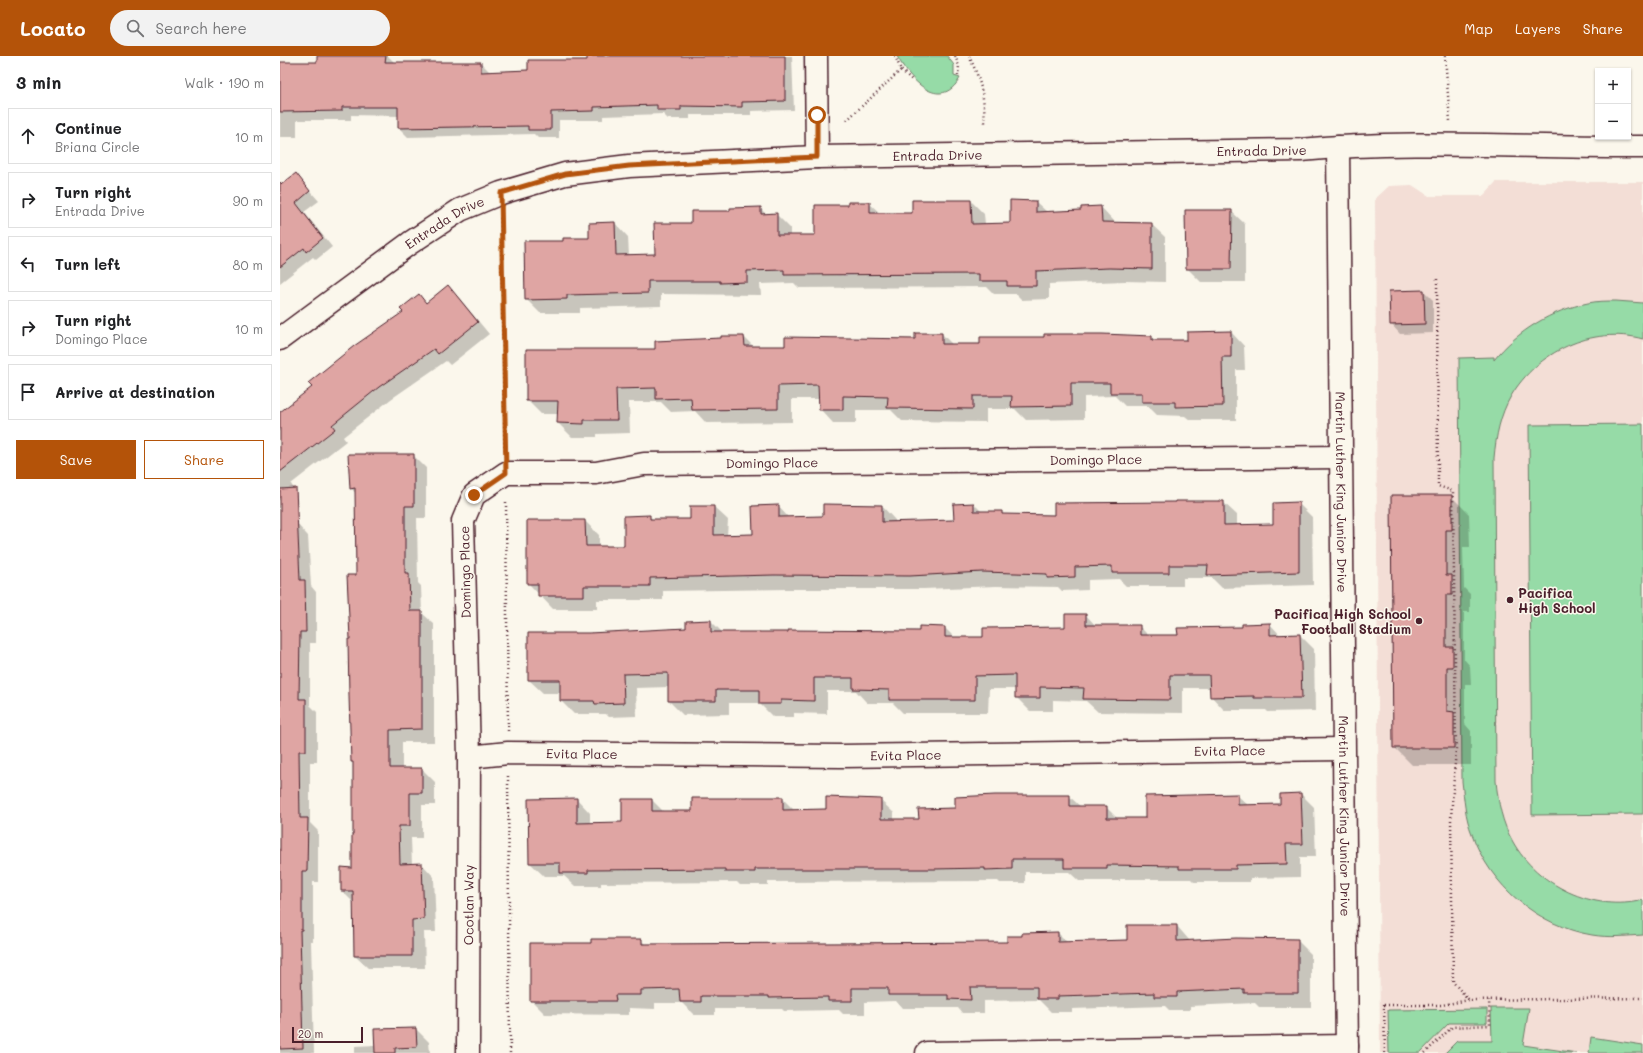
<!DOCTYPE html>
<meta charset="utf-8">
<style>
:root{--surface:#fff;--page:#f2f2f2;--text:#202124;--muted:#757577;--line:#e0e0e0;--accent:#b45309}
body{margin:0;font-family:Mali,sans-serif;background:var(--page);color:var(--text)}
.controls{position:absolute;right:12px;top:12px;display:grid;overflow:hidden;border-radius:0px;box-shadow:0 1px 3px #0004}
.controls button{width:36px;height:36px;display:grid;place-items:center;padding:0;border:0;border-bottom:1px solid var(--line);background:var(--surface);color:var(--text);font:20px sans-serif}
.scale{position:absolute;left:12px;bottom:10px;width:71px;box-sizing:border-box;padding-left:4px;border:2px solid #4a1f2b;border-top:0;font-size:11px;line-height:14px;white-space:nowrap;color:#4a1f2b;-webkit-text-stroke:3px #fbf7ec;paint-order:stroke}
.stop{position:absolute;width:12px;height:12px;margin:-9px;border:3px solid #b45309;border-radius:50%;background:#fff}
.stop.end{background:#b45309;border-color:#fff;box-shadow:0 1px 4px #0008}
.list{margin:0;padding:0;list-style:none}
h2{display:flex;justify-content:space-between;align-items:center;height:52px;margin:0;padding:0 16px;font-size:17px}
h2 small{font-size:13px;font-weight:400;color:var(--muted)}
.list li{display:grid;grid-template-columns:26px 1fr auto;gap:12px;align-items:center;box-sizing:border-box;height:56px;margin:0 8px 8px;padding:0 8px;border:1px solid var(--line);border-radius:0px}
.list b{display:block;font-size:15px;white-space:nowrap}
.list p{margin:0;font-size:13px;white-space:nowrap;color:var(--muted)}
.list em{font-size:13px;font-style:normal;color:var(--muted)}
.actions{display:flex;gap:8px;padding:12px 16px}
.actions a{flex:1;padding:9px 0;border:1px solid var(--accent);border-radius:0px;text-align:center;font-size:14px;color:var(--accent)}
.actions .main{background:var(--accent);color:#fff}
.icon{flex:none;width:22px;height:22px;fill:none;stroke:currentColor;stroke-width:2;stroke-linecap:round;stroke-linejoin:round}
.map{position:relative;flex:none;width:1363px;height:997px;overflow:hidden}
header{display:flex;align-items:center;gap:24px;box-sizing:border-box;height:56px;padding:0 20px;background:var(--accent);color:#fff}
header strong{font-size:19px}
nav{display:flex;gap:22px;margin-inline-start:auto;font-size:14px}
.search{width:280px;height:36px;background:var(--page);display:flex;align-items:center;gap:10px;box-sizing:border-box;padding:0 14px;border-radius:22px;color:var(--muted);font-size:15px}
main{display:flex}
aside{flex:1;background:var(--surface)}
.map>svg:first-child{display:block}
.built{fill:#f3ded6}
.green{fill:#96dba7;stroke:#707d69}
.shadow{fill:#0003}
.building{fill:#dfa5a3;stroke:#4a1f2b}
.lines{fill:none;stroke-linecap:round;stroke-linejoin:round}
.minor-casing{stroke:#4a1f2b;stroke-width:25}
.path{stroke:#4a1f2b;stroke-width:2.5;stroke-dasharray:1 3;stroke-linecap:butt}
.minor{stroke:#fbf7ec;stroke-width:22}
.route{stroke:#b45309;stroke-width:5}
.poi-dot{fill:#4a1f2b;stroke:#fbf7ec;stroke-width:1.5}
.labels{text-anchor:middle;stroke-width:3;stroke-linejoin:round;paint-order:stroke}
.street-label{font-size:13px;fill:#4a1f2b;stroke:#fbf7ec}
.poi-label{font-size:13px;font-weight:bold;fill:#4a1f2b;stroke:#fbf7ec;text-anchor:start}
</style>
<header>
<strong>Locato</strong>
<div class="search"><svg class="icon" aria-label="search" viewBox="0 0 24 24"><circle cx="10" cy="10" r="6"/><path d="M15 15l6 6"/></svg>Search here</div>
<nav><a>Map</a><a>Layers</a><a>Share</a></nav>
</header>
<main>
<aside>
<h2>3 min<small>Walk · 190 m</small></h2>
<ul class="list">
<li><svg class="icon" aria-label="ahead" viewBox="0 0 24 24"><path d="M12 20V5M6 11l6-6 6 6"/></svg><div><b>Continue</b><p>Briana Circle</p></div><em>10 m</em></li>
<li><svg class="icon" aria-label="right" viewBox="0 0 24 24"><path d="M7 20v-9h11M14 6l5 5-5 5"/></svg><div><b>Turn right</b><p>Entrada Drive</p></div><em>90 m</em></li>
<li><svg class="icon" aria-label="left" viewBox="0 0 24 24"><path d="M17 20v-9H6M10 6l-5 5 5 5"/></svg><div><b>Turn left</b></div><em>80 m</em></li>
<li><svg class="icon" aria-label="right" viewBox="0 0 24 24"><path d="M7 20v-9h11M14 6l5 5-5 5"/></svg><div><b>Turn right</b><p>Domingo Place</p></div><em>10 m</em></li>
<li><svg class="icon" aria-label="arrive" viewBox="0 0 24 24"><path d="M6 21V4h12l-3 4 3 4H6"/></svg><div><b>Arrive at destination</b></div></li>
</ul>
<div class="actions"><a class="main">Save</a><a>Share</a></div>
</aside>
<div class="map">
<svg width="1363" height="997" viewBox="0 0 1363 997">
<rect width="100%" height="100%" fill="#fbf7ec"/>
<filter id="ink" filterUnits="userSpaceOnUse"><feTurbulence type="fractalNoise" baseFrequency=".025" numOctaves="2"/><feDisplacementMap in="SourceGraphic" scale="8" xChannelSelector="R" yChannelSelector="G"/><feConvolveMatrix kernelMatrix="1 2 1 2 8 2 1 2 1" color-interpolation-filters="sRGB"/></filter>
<g filter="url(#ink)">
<path class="built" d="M 1216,126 L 1363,126 L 1363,997 L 1100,997 L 1095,143 L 1109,130 L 1132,129 L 1149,140 L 1203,140 Z"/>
<path class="green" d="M 617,0 L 667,0 L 674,9 L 674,20 L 680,22 C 660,57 629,23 617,0 Z
M 1336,245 L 1363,247 L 1363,283 C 1312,269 1257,296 1231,340 C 1220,359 1216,380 1214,402 L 1216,725 C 1218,746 1222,767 1233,786 C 1257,829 1314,857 1363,844 L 1363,879 C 1346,880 1329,882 1312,879 C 1258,870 1210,830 1192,778 C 1185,761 1184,743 1182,725 L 1179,302 L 1214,301 L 1214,304 C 1237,275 1272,254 1308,247 C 1317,245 1327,245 1336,245 Z
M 1363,368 L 1363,758 L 1252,759 L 1249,369 Z
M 1211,952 L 1249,952 L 1243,989 L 1297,997 L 1165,997 L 1177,985 L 1212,985 Z
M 1207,953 L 1207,967 L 1169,967 L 1140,997 L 1109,997 L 1108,954 Z
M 1311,981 L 1363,989 L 1363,997 L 1309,997 Z"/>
<path class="shadow" d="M 38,0 L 108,0 L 114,6 L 201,7 L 210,16 L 249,15 L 308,5 L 308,0 L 512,0 L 514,54 L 471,55 L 471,59 L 410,59 L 410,63 L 388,63 L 383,58 L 323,60 L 323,64 L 279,64 L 279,82 L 258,82 L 254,78 L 128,81 L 119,72 L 119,60 L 71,59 L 71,64 L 17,64 L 17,81 L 0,81 L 0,8 L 38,7 Z
M 15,118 L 39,145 L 24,156 L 52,191 L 36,204 L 33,201 L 0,227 L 0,131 Z
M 691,145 L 704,158 L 705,168 L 731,168 L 756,146 L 767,156 L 802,155 L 821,151 L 834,165 L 835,168 L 871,168 L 885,181 L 885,226 L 844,225 L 769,228 L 769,243 L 742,244 L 736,238 L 714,238 L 707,231 L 519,232 L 514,227 L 480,228 L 481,239 L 381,238 L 381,250 L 300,252 L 300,257 L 260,257 L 246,243 L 284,186 L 310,183 L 335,167 L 348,181 L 349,200 L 376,199 L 412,168 L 451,156 L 480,152 L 486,158 L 496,158 L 510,172 L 510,180 L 536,180 L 569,150 L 589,147 L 601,158 L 633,158 Z
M 951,155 L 965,168 L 965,226 L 921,226 L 907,212 Z
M 168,231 L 180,243 L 209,278 L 170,309 L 166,305 L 111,343 L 63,381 L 66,385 L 11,428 L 14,433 L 0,443 L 0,354 L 1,356 L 33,331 L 124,256 L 138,239 L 147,248 Z
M 1144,235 L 1153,244 L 1153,277 L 1120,278 L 1111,268 Z
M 951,276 L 964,290 L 965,314 L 956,314 L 956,364 L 910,364 L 905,360 L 877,359 L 868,350 L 845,350 L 835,340 L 804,341 L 804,363 L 746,364 L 735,353 L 706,353 L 706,366 L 622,365 L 611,354 L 576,354 L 576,367 L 553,367 L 540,353 L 539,343 L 512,343 L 512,366 L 426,367 L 415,355 L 391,356 L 381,346 L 349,346 L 350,377 L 317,378 L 317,381 L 292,381 L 278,367 L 278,358 L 261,358 L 247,344 L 376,294 L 464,281 L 474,291 L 506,291 L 636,284 L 636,278 L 662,278 L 673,289 L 701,289 L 871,281 L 876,285 L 908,285 Z
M 133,399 L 146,412 L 146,462 L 137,462 L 138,527 L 141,530 L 142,557 L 154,568 L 154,686 L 122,686 L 122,713 L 142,713 L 155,726 L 155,749 L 142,749 L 142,782 L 131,782 L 132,809 L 142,808 L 154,821 L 156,876 L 144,876 L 145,912 L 88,912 L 75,900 L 74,847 L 62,835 L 73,813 L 74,779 L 71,584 L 77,520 L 76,438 L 71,432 Z
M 1171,440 L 1189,458 L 1190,491 L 1183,491 L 1184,532 L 1190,538 L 1190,556 L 1184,556 L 1184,603 L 1190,610 L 1191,628 L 1185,628 L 1185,668 L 1191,675 L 1191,709 L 1132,709 L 1114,691 Z
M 943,446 L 957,459 L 957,469 L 994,469 L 1018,447 L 1032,461 L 1033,529 L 942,532 L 932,522 L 903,522 L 903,530 L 846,530 L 839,523 L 808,524 L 808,534 L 782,535 L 778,531 L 716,530 L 644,533 L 508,533 L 383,535 L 383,544 L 317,544 L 317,553 L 273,553 L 248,527 L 248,465 L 305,465 L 319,479 L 319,491 L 345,491 L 369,460 L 373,464 L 411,464 L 434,451 L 448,464 L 447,480 L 474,479 L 498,450 L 509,462 L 544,461 L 602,450 L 615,464 L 615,467 L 675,465 L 694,448 L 702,456 L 721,456 L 724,459 L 775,460 Z
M 0,464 L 17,468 L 28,480 L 31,530 L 36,536 L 36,587 L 30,587 L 30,649 L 37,656 L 37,706 L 30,706 L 30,767 L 38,775 L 38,826 L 33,826 L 33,885 L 31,885 L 34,997 L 0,997 Z
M 806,559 L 816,570 L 859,570 L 869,580 L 899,580 L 990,568 L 1001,580 L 1020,579 L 1034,593 L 1035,655 L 988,656 L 986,654 L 944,654 L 931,640 L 931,632 L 903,632 L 903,657 L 818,656 L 806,645 L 773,644 L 773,655 L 750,655 L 736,641 L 736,633 L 709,633 L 708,657 L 623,657 L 613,647 L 587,647 L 576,635 L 547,635 L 547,658 L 514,657 L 514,661 L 493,661 L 479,647 L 449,647 L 449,658 L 403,659 L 389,645 L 389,631 L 356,632 L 357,660 L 329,661 L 326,658 L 294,658 L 281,645 L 281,637 L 263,637 L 249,624 L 309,578 L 407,573 L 431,565 L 443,577 L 640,576 L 665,572 L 675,582 L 704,582 L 786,572 Z
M 1021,738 L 1034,751 L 1036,801 L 1020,801 L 1020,821 L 970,822 L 970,826 L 914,826 L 911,823 L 840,823 L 840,825 L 799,825 L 789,816 L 745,816 L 745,827 L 720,827 L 718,825 L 488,826 L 488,829 L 460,829 L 457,826 L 321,827 L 321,830 L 295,830 L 284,820 L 264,820 L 250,807 L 297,743 L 310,757 L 310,768 L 343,767 L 372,744 L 384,756 L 413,756 L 502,742 L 515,755 L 547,754 L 600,744 L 614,757 L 614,764 L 640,764 L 676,753 L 789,740 L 801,751 L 826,751 L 838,763 L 866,763 L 957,739 L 969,750 L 1001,749 Z
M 897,870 L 910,885 L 1017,884 L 1031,898 L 1031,951 L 979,951 L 975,947 L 910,950 L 910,954 L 889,954 L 885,950 L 792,953 L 792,956 L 771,956 L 759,944 L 704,945 L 704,957 L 682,957 L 678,952 L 622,952 L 616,945 L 585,946 L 585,958 L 563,958 L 559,954 L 504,955 L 502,953 L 435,953 L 435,959 L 414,959 L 402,947 L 375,947 L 375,953 L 349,952 L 349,959 L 265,958 L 251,944 L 312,888 L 361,884 L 366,889 L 728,887 L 743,881 L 778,877 L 787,886 L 848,885 Z
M 136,973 L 149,986 L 150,997 L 75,997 L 75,990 L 96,989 Z"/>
<path class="building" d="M 37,0 L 106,0 L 105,6 L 201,6 L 201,16 L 248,14 L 248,4 L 307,4 L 307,0 L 505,0 L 505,45 L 462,46 L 462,51 L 401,50 L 401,54 L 377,54 L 377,49 L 314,51 L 314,55 L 271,56 L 271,74 L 248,74 L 248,70 L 118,72 L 118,51 L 62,51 L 62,55 L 0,56 L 0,6 L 37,6 Z
M 16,117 L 30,135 L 16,147 L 43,182 L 26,196 L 24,192 L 0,211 L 0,126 L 2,128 Z
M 632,144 L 691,144 L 692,168 L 730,167 L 730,144 L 756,145 L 756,156 L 801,154 L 801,151 L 821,150 L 822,166 L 872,167 L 872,213 L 829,212 L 756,215 L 756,230 L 727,230 L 727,225 L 699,225 L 699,218 L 504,219 L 504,214 L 467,215 L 467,226 L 440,227 L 440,225 L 368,225 L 368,237 L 287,239 L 287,243 L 245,244 L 244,185 L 283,185 L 283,182 L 309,182 L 309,167 L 335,166 L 336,199 L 375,198 L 374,167 L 411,167 L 411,155 L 450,155 L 450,152 L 481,151 L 481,158 L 497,157 L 497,179 L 535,179 L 535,149 L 568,149 L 568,146 L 590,146 L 590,157 L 632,157 Z
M 905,154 L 952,154 L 951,213 L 906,213 Z
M 168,229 L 198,266 L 158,298 L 154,293 L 99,331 L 52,369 L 55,373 L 0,416 L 0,356 L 32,331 L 28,327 L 74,290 L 123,256 L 120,253 L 139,238 L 146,247 Z
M 1144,234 L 1145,268 L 1110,269 L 1109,235 Z
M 951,275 L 951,301 L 942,301 L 943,350 L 895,351 L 895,346 L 862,346 L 862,337 L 830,337 L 830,327 L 791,327 L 791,350 L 731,351 L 732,340 L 693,340 L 693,353 L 607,352 L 608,341 L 563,340 L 563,354 L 539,354 L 538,329 L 498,330 L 498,353 L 412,354 L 411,342 L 376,343 L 376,332 L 336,333 L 337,364 L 304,364 L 304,368 L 277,367 L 278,345 L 246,345 L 246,293 L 375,293 L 375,285 L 441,282 L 441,280 L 464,280 L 465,290 L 505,290 L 505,281 L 635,283 L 635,277 L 662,277 L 662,288 L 700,288 L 700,281 L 764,281 L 764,278 L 822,278 L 872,280 L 872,284 L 907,284 L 907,276 Z
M 68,398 L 134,398 L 134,450 L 125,450 L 125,517 L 129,517 L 130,555 L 142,555 L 142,673 L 110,674 L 110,712 L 142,712 L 142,737 L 130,737 L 130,770 L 119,770 L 120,808 L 142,807 L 144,863 L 132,864 L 132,900 L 74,900 L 73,835 L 61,835 L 61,811 L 72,812 L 72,778 L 73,778 L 73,706 L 71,706 L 69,640 L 68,583 L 70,583 L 67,519 L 76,519 L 75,432 L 70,433 Z
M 16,432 L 20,524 L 25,524 L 26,576 L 20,576 L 19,643 L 26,643 L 26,695 L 19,695 L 20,762 L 28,762 L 27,815 L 22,815 L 22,874 L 20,874 L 23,992 L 0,993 L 0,433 Z
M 1111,439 L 1172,439 L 1172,474 L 1166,474 L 1166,519 L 1172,519 L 1172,539 L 1166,539 L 1166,591 L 1173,591 L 1173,611 L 1167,611 L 1167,655 L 1174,656 L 1174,692 L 1113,692 Z
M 896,445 L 944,445 L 944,469 L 993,468 L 993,447 L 1019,446 L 1019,516 L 927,519 L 928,509 L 889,509 L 889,517 L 832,517 L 832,510 L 795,511 L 795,521 L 767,522 L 767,518 L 702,516 L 630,520 L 494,519 L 370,522 L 370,530 L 304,530 L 304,540 L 258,540 L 258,528 L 247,528 L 247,464 L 305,464 L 306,490 L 344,490 L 344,460 L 370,459 L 370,463 L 410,463 L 410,450 L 434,450 L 434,479 L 473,478 L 472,450 L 499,449 L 499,461 L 543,460 L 543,448 L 602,449 L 602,466 L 674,464 L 673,448 L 694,447 L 694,455 L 722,455 L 722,458 L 774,459 L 774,447 L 896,446 Z
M 785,558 L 806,558 L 806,569 L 860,569 L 860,579 L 898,579 L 897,572 L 962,571 L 962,568 L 990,567 L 990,579 L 1020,578 L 1022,642 L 974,642 L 974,640 L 930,641 L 929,619 L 890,619 L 890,644 L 803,643 L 804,632 L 760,631 L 760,642 L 735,642 L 735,619 L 695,620 L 695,644 L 609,644 L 609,634 L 573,633 L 573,622 L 534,622 L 534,645 L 501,644 L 501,648 L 479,648 L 479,634 L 436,634 L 436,645 L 388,645 L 388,617 L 343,618 L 344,647 L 315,648 L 314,645 L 280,645 L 280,624 L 248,624 L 248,577 L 309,577 L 406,572 L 406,565 L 431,564 L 431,576 L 508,576 L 508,574 L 639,575 L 639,570 L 665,571 L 665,581 L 703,581 L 703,572 L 785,571 Z
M 1021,737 L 1023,788 L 1006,788 L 1007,808 L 956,809 L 956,813 L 899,813 L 899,810 L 827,809 L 827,812 L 784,812 L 784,803 L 732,803 L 732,813 L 705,814 L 705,812 L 654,813 L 475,813 L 475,816 L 445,816 L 445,813 L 308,814 L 308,817 L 280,817 L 280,807 L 249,807 L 248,743 L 297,742 L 297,767 L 342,766 L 342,743 L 372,743 L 372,755 L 412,755 L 412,742 L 456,742 L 456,741 L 503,741 L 503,754 L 546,753 L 546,741 L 601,743 L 601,763 L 639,763 L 638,753 L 675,752 L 675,741 L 715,739 L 790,739 L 790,750 L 827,750 L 827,762 L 865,762 L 865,740 L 958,738 L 958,749 L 1000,748 L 1000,738 Z
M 847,869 L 897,869 L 897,885 L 956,882 L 1018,883 L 1018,937 L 964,937 L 964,933 L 897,936 L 897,941 L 874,941 L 874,937 L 778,940 L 778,943 L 757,943 L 757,931 L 690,931 L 691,944 L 668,943 L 668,939 L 608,939 L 608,932 L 572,932 L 572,945 L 548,945 L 548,941 L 489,942 L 489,940 L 421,940 L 421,946 L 400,946 L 399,933 L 361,934 L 361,939 L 335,939 L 336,945 L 250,945 L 250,887 L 311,887 L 311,883 L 362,883 L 362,888 L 727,886 L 727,880 L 742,880 L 742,877 L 778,876 L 778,886 L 847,884 Z
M 136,972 L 137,991 L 115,992 L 115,997 L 95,997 L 94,973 Z"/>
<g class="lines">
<defs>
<g id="minor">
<path d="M 536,0 L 537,101"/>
<path id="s1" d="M 1058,91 L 1067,997"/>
<path id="s2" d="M 0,283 L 130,187 L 180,154 L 221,137 L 285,118 L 349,110 L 537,101 L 1021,94 C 1135,83 1249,92 1363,91"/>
<path id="s3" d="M 189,701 L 228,697 L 562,700 L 1063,693"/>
<path id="s4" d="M 188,997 L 189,701 L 183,465 L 194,439 L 226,417 L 316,417 L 364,408 L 1061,401"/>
<path d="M 647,997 L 1067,990"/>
</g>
</defs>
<use href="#minor" class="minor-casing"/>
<path class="path" d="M 615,0 L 621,14 L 632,24
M 675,0 L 679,10 L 678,20
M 689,0 C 701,25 704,39 705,67
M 1165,0 L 1170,65
M 567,64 L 621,14
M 221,162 L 225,395
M 1157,223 L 1158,430 L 1173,435 L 1176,693 L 1171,762 L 1173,926 L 1189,944 L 1363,942
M 226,446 L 228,675
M 228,720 L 230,997
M 1105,997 L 1104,949 L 1162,949 L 1189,944
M 1145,997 L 1172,971 L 1210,969 L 1209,944"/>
<use href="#minor" class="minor"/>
</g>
</g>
<g class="lines" filter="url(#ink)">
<path class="route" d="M 194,439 L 226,417 L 221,137 L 285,118 L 349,110 L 537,101 L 537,59"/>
</g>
<g class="poi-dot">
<circle cx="1230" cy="544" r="4"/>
<circle cx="1139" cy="565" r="4"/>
</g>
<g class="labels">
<g class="street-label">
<text dy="5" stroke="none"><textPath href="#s2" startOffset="1030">Entrada Drive</textPath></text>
<text dy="5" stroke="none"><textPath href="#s2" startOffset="706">Entrada Drive</textPath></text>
<text dy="5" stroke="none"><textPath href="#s2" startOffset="202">Entrada Drive</textPath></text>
<text dy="5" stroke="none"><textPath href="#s4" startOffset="1190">Domingo Place</textPath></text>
<text dy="5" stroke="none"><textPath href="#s4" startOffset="866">Domingo Place</textPath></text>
<text dy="5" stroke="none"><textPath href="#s1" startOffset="345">Martin Luther King Junior Drive</textPath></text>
<text transform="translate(185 516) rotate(-91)" y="5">Domingo Place</text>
<text dy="5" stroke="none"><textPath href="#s3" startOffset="761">Evita Place</textPath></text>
<text dy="5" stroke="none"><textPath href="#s3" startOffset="113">Evita Place</textPath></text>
<text dy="5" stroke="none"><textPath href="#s3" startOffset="437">Evita Place</textPath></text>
<text dy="5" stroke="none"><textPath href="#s1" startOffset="669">Martin Luther King Junior Drive</textPath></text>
<text dy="5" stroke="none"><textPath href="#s4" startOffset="148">Ocotlan Way</textPath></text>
</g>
<g class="poi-label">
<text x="1238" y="542">Pacifica<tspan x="1238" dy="15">High School</tspan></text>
<text x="1131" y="563" text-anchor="end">Pacifica High School<tspan x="1131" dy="15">Football Stadium</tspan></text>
</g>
</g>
</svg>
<div class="controls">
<button>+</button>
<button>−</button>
</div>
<div class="scale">20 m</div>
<div class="stop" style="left:537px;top:59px"></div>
<div class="stop end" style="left:194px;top:439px"></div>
</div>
</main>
